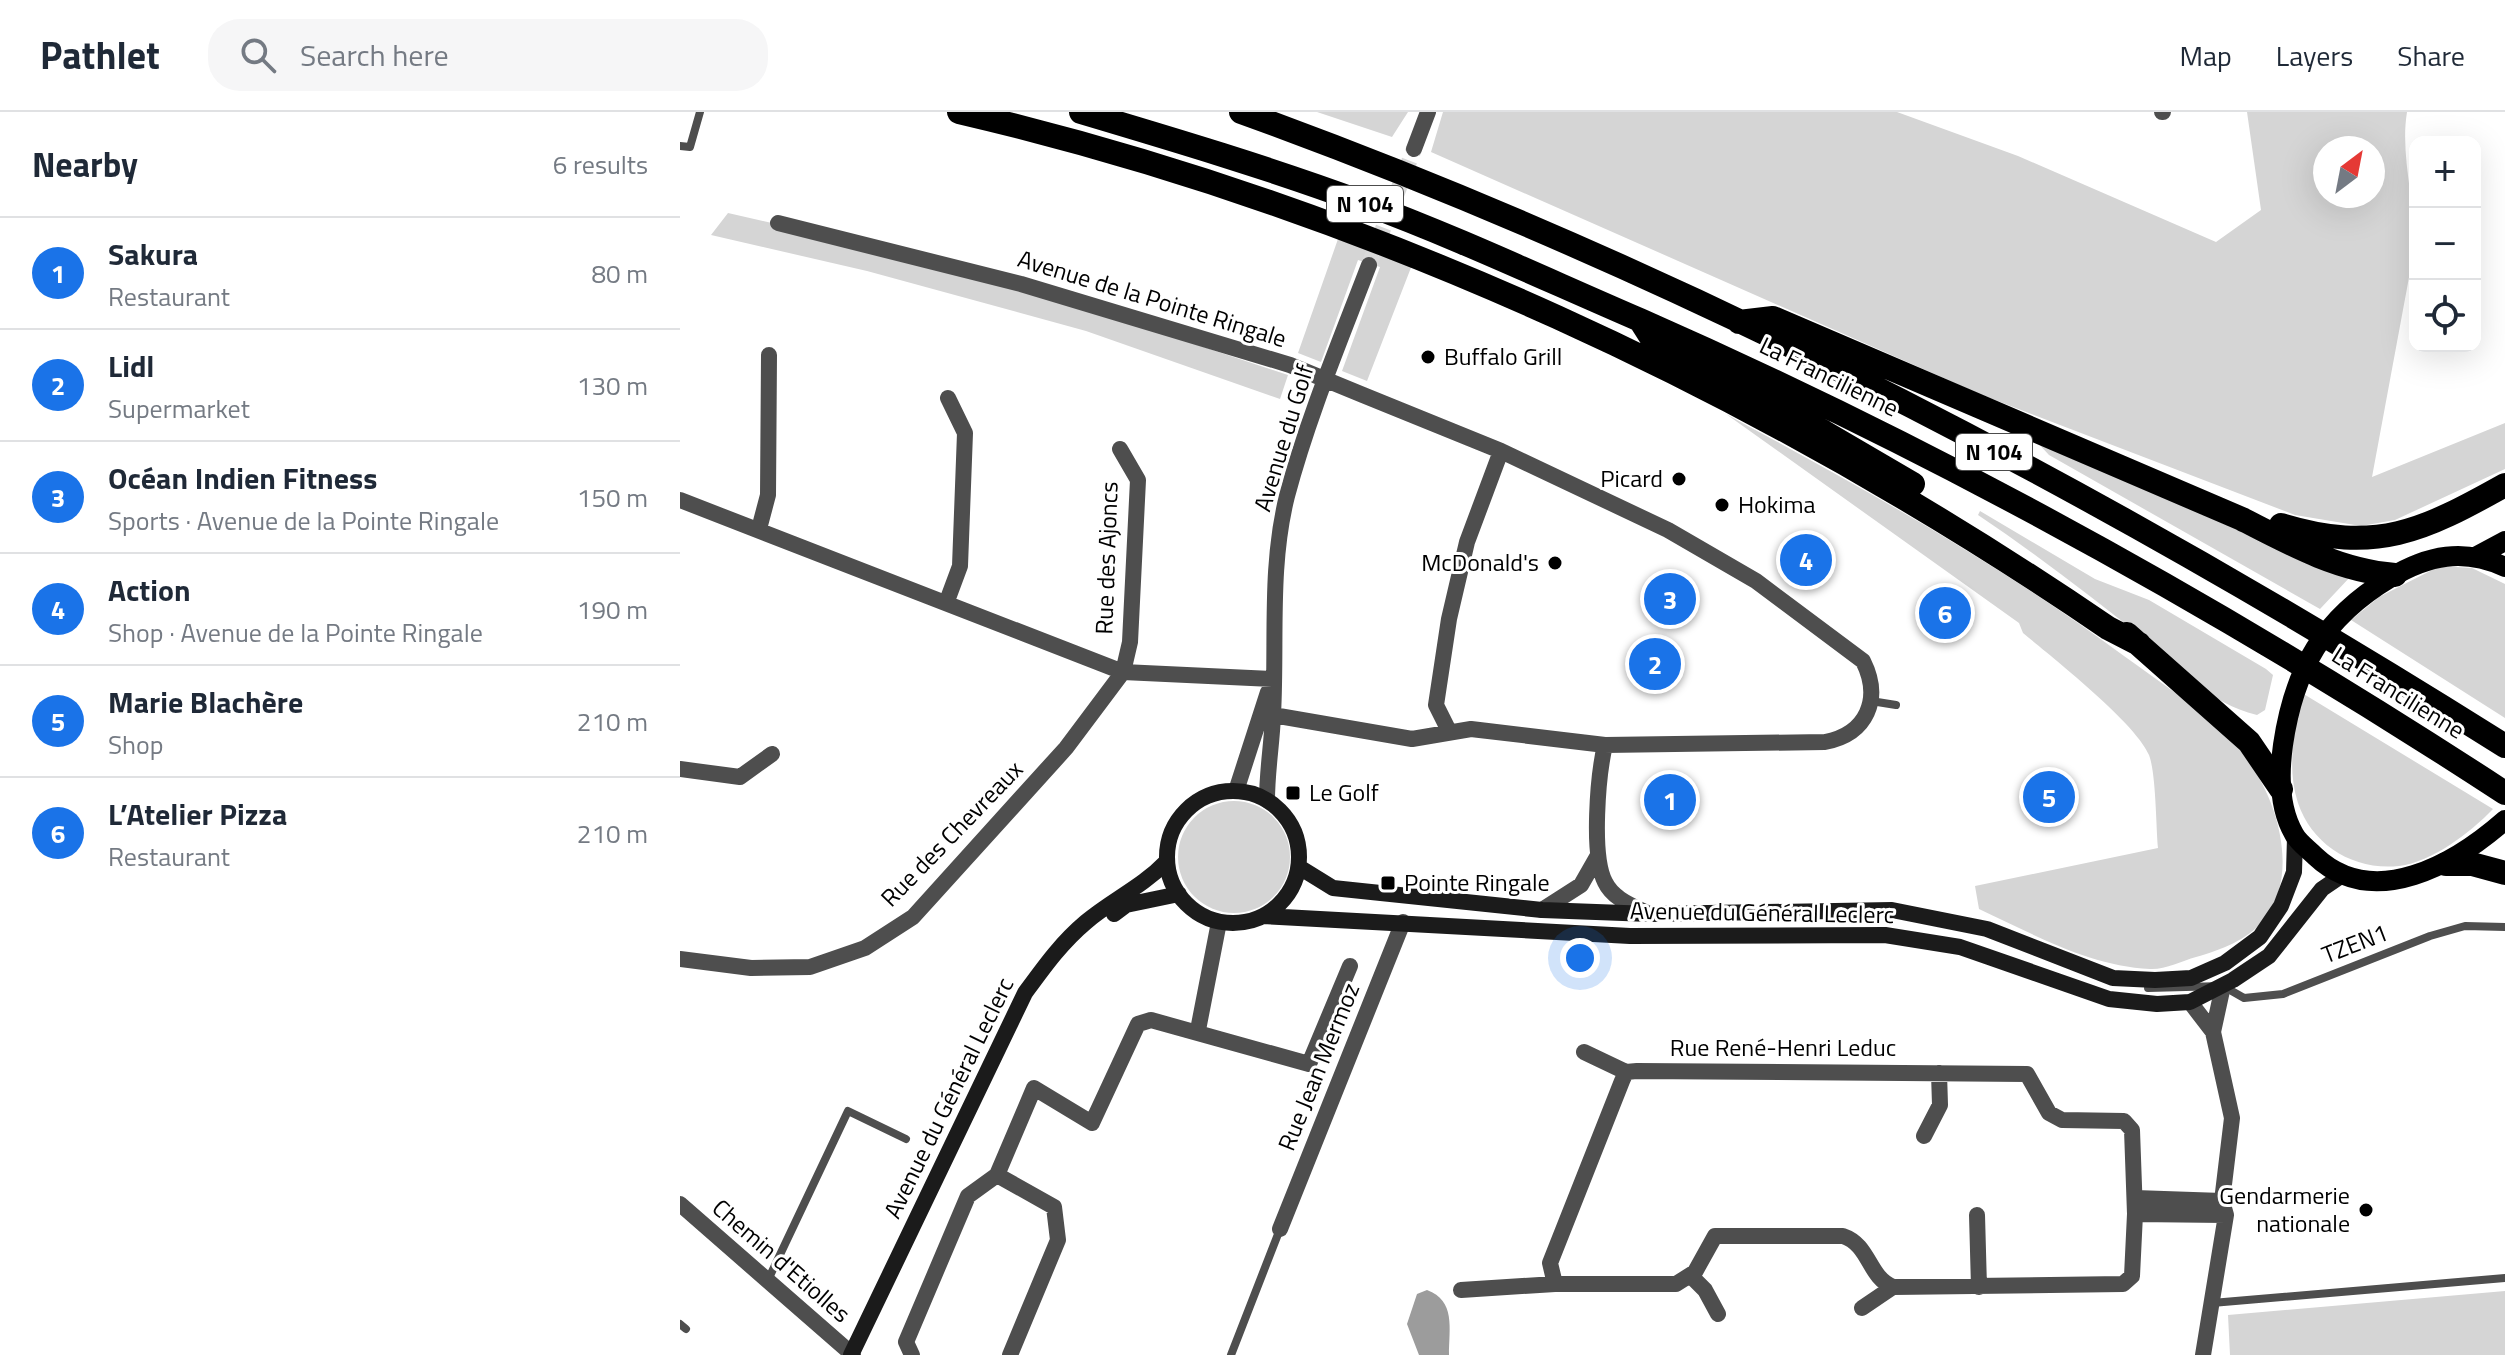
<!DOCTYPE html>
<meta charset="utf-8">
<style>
:root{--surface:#fff;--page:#f6f6f7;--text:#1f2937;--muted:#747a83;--line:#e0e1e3;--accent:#1a73e8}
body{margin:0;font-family:"Titillium Web",sans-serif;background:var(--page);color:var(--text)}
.controls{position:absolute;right:24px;top:24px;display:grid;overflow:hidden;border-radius:16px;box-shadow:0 8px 32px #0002}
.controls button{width:72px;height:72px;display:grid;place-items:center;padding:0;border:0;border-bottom:2px solid var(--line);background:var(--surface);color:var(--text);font:40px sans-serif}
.compass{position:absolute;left:1633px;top:24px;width:72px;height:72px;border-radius:50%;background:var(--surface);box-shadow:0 8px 32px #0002;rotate:32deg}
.you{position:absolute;left:900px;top:846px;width:28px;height:28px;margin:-20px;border:6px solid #fff;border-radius:50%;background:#1a73e8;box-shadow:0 0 0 12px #1a73e833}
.badge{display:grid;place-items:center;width:52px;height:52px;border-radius:50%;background:var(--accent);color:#fff;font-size:26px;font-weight:700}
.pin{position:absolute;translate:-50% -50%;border:4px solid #fff;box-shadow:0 2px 8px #0006}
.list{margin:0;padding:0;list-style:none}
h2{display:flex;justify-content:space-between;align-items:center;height:104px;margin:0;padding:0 32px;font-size:34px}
h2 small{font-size:26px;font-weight:400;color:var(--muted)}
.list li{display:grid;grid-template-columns:52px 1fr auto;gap:24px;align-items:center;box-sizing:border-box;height:112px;padding:0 32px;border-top:2px solid var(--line)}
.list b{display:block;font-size:30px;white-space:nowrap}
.list p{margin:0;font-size:26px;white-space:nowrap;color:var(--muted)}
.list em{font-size:26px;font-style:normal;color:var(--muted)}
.icon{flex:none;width:44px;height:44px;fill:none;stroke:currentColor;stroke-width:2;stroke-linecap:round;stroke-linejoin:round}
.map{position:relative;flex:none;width:1825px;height:1243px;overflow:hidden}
header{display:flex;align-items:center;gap:48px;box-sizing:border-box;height:112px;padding:0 40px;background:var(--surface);border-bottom:2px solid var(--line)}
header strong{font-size:38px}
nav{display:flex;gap:44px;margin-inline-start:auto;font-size:28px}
.search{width:560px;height:72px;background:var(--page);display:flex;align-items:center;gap:20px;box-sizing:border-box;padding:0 28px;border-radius:32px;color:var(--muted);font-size:30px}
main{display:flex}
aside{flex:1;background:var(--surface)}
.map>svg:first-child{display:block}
.green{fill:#d5d5d5;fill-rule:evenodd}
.water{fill:#9c9c9c}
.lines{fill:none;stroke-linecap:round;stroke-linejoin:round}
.street-tunnel{stroke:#d9d9d9;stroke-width:16;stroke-dasharray:16 8;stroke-linecap:butt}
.lane{stroke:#4e4e4e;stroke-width:8}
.street{stroke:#4e4e4e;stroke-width:16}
.secondary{stroke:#1b1b1b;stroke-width:16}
.primary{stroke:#000;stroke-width:20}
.highway{stroke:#000;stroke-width:24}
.poi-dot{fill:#000;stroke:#fff;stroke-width:3}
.labels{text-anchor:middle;stroke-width:6;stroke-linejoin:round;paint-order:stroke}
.shield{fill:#fff;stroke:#4c4c4c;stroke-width:2}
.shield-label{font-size:22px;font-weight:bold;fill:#000}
.street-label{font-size:24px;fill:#000;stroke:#fff}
.poi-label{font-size:24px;fill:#000;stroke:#fff;text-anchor:start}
</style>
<header>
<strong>Pathlet</strong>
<div class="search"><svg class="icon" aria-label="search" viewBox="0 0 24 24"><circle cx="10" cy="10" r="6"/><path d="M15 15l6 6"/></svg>Search here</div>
<nav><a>Map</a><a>Layers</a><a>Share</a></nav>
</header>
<main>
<aside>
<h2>Nearby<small>6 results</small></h2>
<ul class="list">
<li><span class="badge">1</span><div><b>Sakura</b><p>Restaurant</p></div><em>80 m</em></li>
<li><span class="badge">2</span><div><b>Lidl</b><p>Supermarket</p></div><em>130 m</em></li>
<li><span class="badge">3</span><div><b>Océan Indien Fitness</b><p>Sports · Avenue de la Pointe Ringale</p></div><em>150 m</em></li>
<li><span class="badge">4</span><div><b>Action</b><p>Shop · Avenue de la Pointe Ringale</p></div><em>190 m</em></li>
<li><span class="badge">5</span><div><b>Marie Blachère</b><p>Shop</p></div><em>210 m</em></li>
<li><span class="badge">6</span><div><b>L’Atelier Pizza</b><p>Restaurant</p></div><em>210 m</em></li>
</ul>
</aside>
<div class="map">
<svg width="1825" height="1243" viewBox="0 0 1825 1243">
<rect width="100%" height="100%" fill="#fff"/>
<path class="green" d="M 637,0 L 728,0 L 712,25 Z
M 763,0 L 1217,0 L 1338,44 L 1536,130 L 1581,98 L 1567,0 L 1727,0 C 1720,43 1735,90 1735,133 L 1692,365 L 1825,311 L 1825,357 L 1715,408 L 1681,414 L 1615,403 L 1302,283 L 751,40 ZM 1645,36 L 1693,36 L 1693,84 L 1645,84 Z
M 48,101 L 273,152 L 608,263 L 600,287 L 406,219 L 187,159 L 31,123 Z
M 658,127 L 732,153 L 687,269 L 662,259 L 700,155 L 678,148 L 641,250 L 618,241 Z
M 1046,302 C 1183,376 1318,451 1444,544 C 1481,571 1522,597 1553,630 C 1593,671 1624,758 1584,808 C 1567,828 1541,838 1516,845 C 1502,849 1484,858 1470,857 C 1409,854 1353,822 1299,797 L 1295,774 L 1478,736 C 1476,714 1476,661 1469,643 C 1456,611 1372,545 1343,521 L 1339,511 Z
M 1355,328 L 1671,464 L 1640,497 L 1369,343 Z
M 1300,399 L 1415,467 L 1469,488 L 1586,557 L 1593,563 L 1585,598 L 1577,603 C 1528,591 1504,559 1466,528 C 1412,485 1356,442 1298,403 Z
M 1760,454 L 1792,456 L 1825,472 L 1825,606 L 1671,508 L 1699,485 Z
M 1622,581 L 1813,697 C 1790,721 1752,750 1719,754 C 1674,759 1632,733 1618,691 C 1606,654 1615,617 1622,581 Z
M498 745a56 56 0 1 1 112 0a56 56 0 1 1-112 0Z
M 1825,1179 L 1825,1243 L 1550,1243 L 1548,1203 Z"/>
<path class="water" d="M 747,1178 C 776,1189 769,1216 769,1243 L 739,1243 L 727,1212 L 737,1182 Z"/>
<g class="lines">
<path class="street-tunnel" d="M 689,153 L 734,37"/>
<path class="lane" d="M 0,34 L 10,35 L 20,0
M 1191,589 L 1216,593
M 1468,876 L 1543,874 L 1564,886 L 1603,882 L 1750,824 L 1785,814 L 1825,815
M 88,1168 L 168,999 L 226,1027
M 1532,1191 L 1825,1166
M 0,1212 L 6,1217
M 551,1243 L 600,1117"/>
<path class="street" d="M 1482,0 L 1483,0
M 734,37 L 748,0
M 98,111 L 341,172 L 610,253 L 683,283 L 821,339 L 988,418 L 1076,469 L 1183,549 C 1202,587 1187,622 1145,630 L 925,633 L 791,617 L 732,627 L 593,603
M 0,388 L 443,560 L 593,567
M 79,417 L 88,383 L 89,243
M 267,489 L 280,454 L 285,321 L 268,286
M 769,619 L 756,593 L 769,507 L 787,430 L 821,339
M 925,633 C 918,663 911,743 925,770 C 933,787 953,794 969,802
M 0,657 L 60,665 L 92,642
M 556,679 L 588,580
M 587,688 C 587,659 592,631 593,603 C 597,529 589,456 607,384 C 628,305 660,229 689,153
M 862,798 L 901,773 L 917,745
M 0,847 L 71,856 L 130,855 L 185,836 L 233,805 L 386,636 L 443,560 L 450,530 L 458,368 L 440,337
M 1510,890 L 1533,920
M 518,918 L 539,810
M 904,940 L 946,960
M 957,959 L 1347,962 L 1369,1001 L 1382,1008 L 1444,1009 L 1452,1018 L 1455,1102 L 1452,1164 L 1443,1172 L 1213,1175 C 1188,1165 1190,1133 1163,1124 L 1035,1124 L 1015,1160 L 996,1172 L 875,1172 L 870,1151 L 942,969 L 946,960 Z
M 1244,1024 L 1260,993 L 1259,961
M 317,1063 L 374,1095 L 378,1128 L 330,1243
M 1455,1086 L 1542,1089
M 0,1092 L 173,1243
M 1455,1102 L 1546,1103
M 1297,1103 L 1299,1175
M 600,1117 L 723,810
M 1011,1164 L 1025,1178 L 1038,1202
M 781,1178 L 875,1172
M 1182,1196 L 1213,1175
M 232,1243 L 226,1230 L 288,1084 L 317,1063 L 354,976 L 412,1011 L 458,912 L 471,908 L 629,952 L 670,854
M 1523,1243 L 1546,1103 L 1542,1089 L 1552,1006 L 1533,920 L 1543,874"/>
<path class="secondary" d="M487 745a66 66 0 1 1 132 0a66 66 0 1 1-132 0Z
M 619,755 L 653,776 L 862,798 L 970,802 L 1212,798 L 1307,817 L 1433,866 L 1475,868 L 1511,866 L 1545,851 L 1580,825 L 1601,794 L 1614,760 L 1615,725
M 434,802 L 446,793 L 499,782
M 583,804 L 950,824 L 1205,823 L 1280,835 L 1429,887 L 1477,892 L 1510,890 L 1553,868 L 1589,844 L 1642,777 L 1664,762
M 171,1243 L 345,881 C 364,855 381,831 406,810 C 432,788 462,775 486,750"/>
<path class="primary" d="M 1797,444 L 1825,429
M 1825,455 C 1784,436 1748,443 1710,466 C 1643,506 1614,557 1603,633 C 1599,662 1599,696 1614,722 C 1618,730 1628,737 1635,744 C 1694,800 1776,751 1825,708"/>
<path class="highway" d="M 279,0 C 689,96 1081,279 1428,516 L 1459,532
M 401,0 C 495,28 589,56 681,90 C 776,125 867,168 960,208 C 1260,340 1550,501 1825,681
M 561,0 C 1004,160 1427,383 1825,634
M 1059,210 L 1093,206 L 1562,407 C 1610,432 1660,459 1715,463
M 962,211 L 976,233 L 1144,320 L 1233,372
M 1601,413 C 1696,442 1743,419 1825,373
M 1447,522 L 1569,630 L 1601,677
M 1766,752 L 1792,752 L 1825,761"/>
</g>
<g class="poi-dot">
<circle cx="748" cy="245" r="8"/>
<circle cx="999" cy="367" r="8"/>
<circle cx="1042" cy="393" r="8"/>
<circle cx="875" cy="451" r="8"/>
<rect x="605" y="673" width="16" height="16" rx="4"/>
<rect x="700" y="763" width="16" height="16" rx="4"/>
<circle cx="1686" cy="1098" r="8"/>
</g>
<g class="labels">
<g class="shield">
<rect x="647" y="74" width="76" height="36" rx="6"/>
<rect x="1276" y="322" width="76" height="36" rx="6"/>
</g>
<g class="shield-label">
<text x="685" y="100">N 104</text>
<text x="1314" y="348">N 104</text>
</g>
<g class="street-label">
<text transform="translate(472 187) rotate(17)" y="8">Avenue de la Pointe Ringale</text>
<text transform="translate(1149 265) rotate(26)" y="8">La Francilienne</text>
<text transform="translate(604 326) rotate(-73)" y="8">Avenue du Golf</text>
<text transform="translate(427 446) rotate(-88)" y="8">Rue des Ajoncs</text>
<text transform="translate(1718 581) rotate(32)" y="8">La Francilienne</text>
<text transform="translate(272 722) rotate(-46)" y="8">Rue des Chevreaux</text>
<text transform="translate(1082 801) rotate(1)" y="8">Avenue du Général Leclerc</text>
<text transform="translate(1675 832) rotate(-21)" y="8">TZEN1</text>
<text x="1103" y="944">Rue René-Henri Leduc</text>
<text transform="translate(639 955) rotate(-68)" y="8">Rue Jean Mermoz</text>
<text transform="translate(269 986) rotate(-64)" y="8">Avenue du Général Leclerc</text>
<text transform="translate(101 1149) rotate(41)" y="8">Chemin d'Etiolles</text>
</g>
<g class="poi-label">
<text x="764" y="253">Buffalo Grill</text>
<text x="983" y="375" text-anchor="end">Picard</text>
<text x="1058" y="401">Hokima</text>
<text x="859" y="459" text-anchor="end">McDonald's</text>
<text x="629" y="689">Le Golf</text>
<text x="724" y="779">Pointe Ringale</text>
<text x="1670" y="1092" text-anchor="end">Gendarmerie<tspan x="1670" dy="28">nationale</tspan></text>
</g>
</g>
</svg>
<div class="controls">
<button>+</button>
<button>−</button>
<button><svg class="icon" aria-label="locate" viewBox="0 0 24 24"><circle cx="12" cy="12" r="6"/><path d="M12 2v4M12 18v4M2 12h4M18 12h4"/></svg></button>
</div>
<svg class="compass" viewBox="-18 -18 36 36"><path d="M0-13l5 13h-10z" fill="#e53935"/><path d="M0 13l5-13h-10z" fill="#747a83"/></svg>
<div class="you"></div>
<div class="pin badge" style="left:990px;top:688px">1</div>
<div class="pin badge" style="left:975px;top:552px">2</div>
<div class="pin badge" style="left:990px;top:487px">3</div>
<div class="pin badge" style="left:1126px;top:448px">4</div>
<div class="pin badge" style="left:1369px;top:685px">5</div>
<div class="pin badge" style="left:1265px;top:501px">6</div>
</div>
</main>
